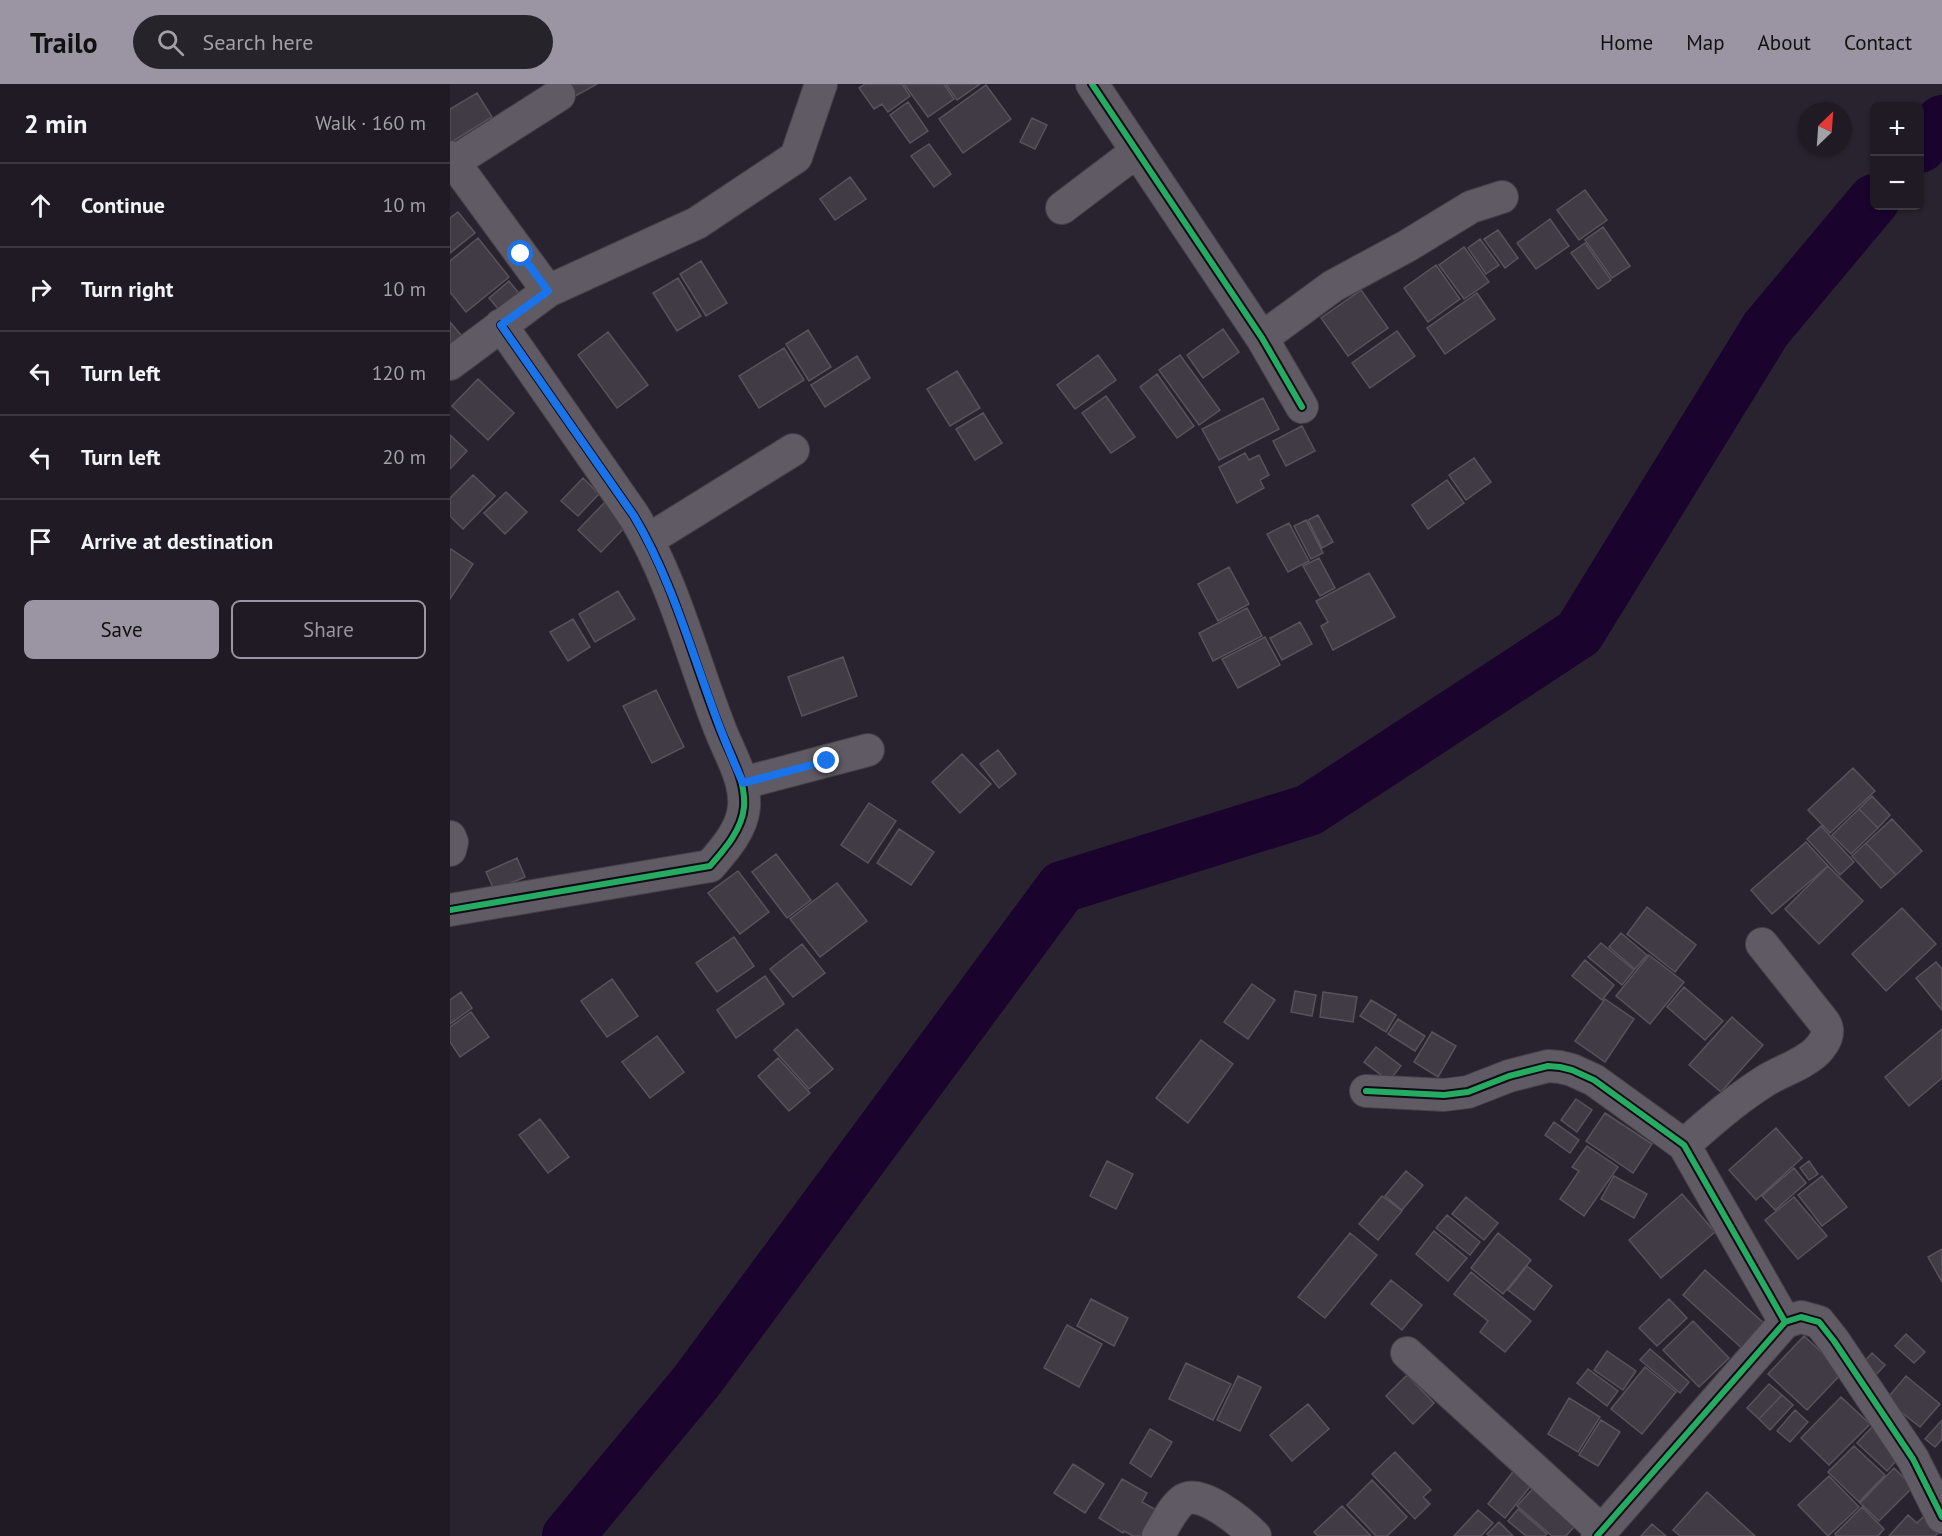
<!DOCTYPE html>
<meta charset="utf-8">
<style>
:root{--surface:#1f1a23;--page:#27232b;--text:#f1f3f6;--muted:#a1a1a6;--line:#3c3841;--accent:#9b94a2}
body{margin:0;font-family:"PT Sans",sans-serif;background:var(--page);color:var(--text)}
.controls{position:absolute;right:18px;top:18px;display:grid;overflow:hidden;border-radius:9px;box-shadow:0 2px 4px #0004}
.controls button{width:54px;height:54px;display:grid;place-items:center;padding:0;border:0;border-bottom:2px solid var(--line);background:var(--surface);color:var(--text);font:30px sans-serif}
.compass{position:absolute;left:1348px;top:18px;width:54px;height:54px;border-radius:50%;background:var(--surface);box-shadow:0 2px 4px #0004;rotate:25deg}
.stop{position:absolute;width:18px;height:18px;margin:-14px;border:4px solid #1a73e8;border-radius:50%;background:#fff}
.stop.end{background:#1a73e8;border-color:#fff;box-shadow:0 2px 6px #0008}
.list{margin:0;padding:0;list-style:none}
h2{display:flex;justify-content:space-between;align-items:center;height:78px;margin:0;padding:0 24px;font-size:26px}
h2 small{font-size:20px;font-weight:400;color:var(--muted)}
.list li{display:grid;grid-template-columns:39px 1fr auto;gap:18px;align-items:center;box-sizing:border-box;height:84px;padding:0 24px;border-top:2px solid var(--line)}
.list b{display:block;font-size:22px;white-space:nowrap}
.list em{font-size:20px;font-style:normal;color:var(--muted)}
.actions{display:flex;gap:12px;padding:18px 24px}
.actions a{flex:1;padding:14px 0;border:2px solid var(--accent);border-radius:9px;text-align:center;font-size:21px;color:var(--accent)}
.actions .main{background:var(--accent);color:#111}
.icon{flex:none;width:33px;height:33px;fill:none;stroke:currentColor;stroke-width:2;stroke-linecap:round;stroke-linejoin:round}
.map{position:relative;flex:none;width:1492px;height:1452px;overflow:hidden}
header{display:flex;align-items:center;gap:36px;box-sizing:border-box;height:84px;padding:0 30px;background:var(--accent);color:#111}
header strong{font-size:28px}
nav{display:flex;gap:33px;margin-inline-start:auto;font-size:21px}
.search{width:420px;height:54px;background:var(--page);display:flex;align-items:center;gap:15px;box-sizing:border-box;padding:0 21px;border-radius:33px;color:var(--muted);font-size:22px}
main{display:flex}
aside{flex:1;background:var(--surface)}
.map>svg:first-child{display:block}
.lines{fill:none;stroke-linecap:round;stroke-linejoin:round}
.river{stroke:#1a032d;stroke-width:52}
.building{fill:#403b45;stroke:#58525d;stroke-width:1.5}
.minor-casing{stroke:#45404b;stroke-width:34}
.minor{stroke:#5f5a64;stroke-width:32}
.cycleway-casing{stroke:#100b14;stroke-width:10}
.cycleway{stroke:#26ab63;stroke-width:6}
.route{stroke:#1a73e8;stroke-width:8}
</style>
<header>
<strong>Trailo</strong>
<div class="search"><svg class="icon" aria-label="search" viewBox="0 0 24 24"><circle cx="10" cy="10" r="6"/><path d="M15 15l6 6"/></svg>Search here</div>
<nav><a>Home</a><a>Map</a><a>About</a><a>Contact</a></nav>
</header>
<main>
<aside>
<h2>2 min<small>Walk · 160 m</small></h2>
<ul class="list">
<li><svg class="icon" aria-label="ahead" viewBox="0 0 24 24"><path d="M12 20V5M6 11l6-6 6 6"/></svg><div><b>Continue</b></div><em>10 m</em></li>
<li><svg class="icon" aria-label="right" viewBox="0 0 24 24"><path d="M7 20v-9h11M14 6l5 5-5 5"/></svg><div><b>Turn right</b></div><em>10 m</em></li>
<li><svg class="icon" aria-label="left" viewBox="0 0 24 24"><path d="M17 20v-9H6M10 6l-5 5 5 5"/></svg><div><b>Turn left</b></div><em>120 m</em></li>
<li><svg class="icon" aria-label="left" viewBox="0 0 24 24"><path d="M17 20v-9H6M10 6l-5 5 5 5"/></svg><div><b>Turn left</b></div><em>20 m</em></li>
<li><svg class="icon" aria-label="arrive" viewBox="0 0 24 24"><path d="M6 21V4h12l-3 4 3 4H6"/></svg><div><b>Arrive at destination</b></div></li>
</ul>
<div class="actions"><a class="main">Save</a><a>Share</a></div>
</aside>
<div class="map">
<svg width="1492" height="1452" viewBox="0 0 1492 1452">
<rect width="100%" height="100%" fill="#29232f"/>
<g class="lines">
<path class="river" d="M 1470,63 L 1492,37
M 118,1452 L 246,1298 L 612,803 L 859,726 L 1129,549 L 1316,245 L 1424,116"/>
</g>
<path class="building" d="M 111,0 L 147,0 L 120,15 Z
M 415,0 L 452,0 L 460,12 L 438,28 L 432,20 L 424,25 L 409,4 Z
M 454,0 L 494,0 L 504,15 L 478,33 Z
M 496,0 L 530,0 L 507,16 Z
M 536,1 L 561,35 L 513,69 L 489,35 Z
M 27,9 L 42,33 L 0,59 L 0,25 Z
M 458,18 L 478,47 L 460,59 L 440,31 Z
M 582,34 L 597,41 L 585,65 L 570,58 Z
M 479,60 L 501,90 L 484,103 L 461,72 Z
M 400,93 L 416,115 L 385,136 L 370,115 Z
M 1135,106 L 1157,136 L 1129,156 L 1107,126 Z
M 8,128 L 25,149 L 0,169 L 0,134 Z
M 1100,135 L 1119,162 L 1086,185 L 1067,159 Z
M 1153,143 L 1180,182 L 1162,194 L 1135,156 Z
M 1048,146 L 1068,174 L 1055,184 L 1034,155 Z
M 28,154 L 59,193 L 16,228 L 0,208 L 0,177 Z
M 1030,155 L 1049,181 L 1036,190 L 1018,164 Z
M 1135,159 L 1161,196 L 1148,205 L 1121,169 Z
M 1014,163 L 1039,198 L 1014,215 L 989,181 Z
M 251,177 L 277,219 L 256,232 L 230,190 Z
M 986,181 L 1010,215 L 978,238 L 954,204 Z
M 228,194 L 251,232 L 227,247 L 203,209 Z
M 59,197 L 76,218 L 56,234 L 39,214 Z
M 911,206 L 938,244 L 898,272 L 871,234 Z
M 1027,209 L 1045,235 L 995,270 L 977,244 Z
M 0,238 L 16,257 L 0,270 Z
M 773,245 L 789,268 L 753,294 L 737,271 Z
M 358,246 L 381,283 L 359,297 L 336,260 Z
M 947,247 L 965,272 L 920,304 L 902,279 Z
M 158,248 L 198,301 L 167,324 L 128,271 Z
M 334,264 L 354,296 L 309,324 L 289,292 Z
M 648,271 L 666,296 L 625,325 L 607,301 Z
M 730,271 L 770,326 L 749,341 L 709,286 Z
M 407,272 L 420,294 L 375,323 L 361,301 Z
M 507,287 L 530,324 L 500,342 L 477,305 Z
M 707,290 L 744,342 L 727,354 L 690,303 Z
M 28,295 L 64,329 L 38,356 L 2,322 Z
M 656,312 L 685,353 L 661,369 L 632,329 Z
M 813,314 L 829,345 L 769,376 L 752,345 Z
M 533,329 L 552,359 L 525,376 L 506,345 Z
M 852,342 L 865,367 L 836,382 L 823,357 Z
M 0,351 L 17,367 L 0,385 Z
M 795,369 L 799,376 L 809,371 L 819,391 L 810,396 L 814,404 L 787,419 L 769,383 Z
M 1024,374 L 1041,398 L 1016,416 L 999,391 Z
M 23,391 L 45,412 L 13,445 L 0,432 L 0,414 Z
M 133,394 L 149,410 L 128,432 L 111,417 Z
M 997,396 L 1014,419 L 978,445 L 962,421 Z
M 56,408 L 77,428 L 55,450 L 34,429 Z
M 157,416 L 180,438 L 151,468 L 128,446 Z
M 868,431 L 883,458 L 872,464 L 858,436 Z
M 856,436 L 873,469 L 861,475 L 844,442 Z
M 839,439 L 859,477 L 838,488 L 817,450 Z
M 1,465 L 23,480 L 0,515 L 0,467 Z
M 869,474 L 885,504 L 870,512 L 853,482 Z
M 779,483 L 799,520 L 768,537 L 748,500 Z
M 919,489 L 945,533 L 883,566 L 871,542 L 878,538 L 866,517 Z
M 168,507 L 185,535 L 145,558 L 129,530 Z
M 797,524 L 812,552 L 763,577 L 749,549 Z
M 123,535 L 140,563 L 118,577 L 100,548 Z
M 850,538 L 862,560 L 832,576 L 820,554 Z
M 815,553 L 830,581 L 788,604 L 772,575 Z
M 393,573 L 407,612 L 352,632 L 338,593 Z
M 206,606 L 234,663 L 202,679 L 173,622 Z
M 548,666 L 566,690 L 549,704 L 530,680 Z
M 512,670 L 541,700 L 510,729 L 482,698 Z
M 1403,684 L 1425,707 L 1380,749 L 1358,726 Z
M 1422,712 L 1440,731 L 1428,744 L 1409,725 Z
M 419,719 L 446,737 L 418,779 L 391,761 Z
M 1409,725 L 1428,744 L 1401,770 L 1382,751 Z
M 1442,735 L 1472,767 L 1446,791 L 1416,759 Z
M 1371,742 L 1404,778 L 1390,791 L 1357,755 Z
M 449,745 L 484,768 L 461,801 L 427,779 Z
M 1356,758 L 1378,782 L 1322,830 L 1301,806 Z
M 1416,759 L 1446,791 L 1431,804 L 1402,772 Z
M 326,770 L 361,816 L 337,834 L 302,788 Z
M 67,774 L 75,793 L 44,806 L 36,788 Z
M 1378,782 L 1413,817 L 1369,860 L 1335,825 Z
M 288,787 L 319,828 L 290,850 L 258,809 Z
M 387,799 L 417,837 L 370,873 L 340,835 Z
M 1197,823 L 1246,861 L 1225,888 L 1177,850 Z
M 1452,824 L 1486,860 L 1436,907 L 1402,870 Z
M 1171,849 L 1197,871 L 1185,885 L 1159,863 Z
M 284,853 L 304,882 L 267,908 L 246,879 Z
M 1151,859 L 1184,886 L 1172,901 L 1138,873 Z
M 352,860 L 375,889 L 343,913 L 320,885 Z
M 1199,871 L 1234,898 L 1200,940 L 1166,912 Z
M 1135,876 L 1164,901 L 1152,916 L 1122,892 Z
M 1486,878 L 1492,885 L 1492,926 L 1466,894 Z
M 315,892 L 334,920 L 286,954 L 267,926 Z
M 162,895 L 188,932 L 157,953 L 131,917 Z
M 802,900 L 825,916 L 798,955 L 774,938 Z
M 1234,903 L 1273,937 L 1255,956 L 1217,923 Z
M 845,907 L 866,911 L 862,932 L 841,928 Z
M 11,908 L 22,924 L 0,940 L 0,916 Z
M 873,908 L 907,913 L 903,938 L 870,933 Z
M 1155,915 L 1184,935 L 1155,978 L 1125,957 Z
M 921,916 L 946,931 L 936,948 L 910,932 Z
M 21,928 L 39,953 L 10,973 L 0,958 L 0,943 Z
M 1282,933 L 1313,961 L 1271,1008 L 1239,981 Z
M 948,935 L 975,952 L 965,967 L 938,950 Z
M 347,945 L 383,985 L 359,1005 L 324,966 Z
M 1492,945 L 1492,994 L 1459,1022 L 1435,993 Z
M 982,948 L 1006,962 L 988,993 L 964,978 Z
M 207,952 L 234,988 L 200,1014 L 172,978 Z
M 751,956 L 783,980 L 738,1039 L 706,1014 Z
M 926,963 L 951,982 L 939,997 L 914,978 Z
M 328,974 L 360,1009 L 339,1027 L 308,992 Z
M 1126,1015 L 1142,1026 L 1127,1048 L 1111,1036 Z
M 1155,1029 L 1202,1060 L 1183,1089 L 1136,1057 Z
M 90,1035 L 119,1073 L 98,1089 L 69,1051 Z
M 1104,1038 L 1129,1056 L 1120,1069 L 1095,1051 Z
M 1326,1044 L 1352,1074 L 1306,1116 L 1279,1086 Z
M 1137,1062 L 1168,1083 L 1134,1132 L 1110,1115 L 1129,1087 L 1122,1083 Z
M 657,1077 L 683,1090 L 666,1125 L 640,1112 Z
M 1359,1077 L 1368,1090 L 1359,1096 L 1350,1084 Z
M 1344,1084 L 1356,1099 L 1325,1126 L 1312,1112 Z
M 956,1087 L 973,1101 L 952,1126 L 935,1112 Z
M 1164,1092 L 1197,1110 L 1184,1134 L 1151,1115 Z
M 1372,1092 L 1397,1123 L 1372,1142 L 1348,1111 Z
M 1232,1110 L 1265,1148 L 1211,1194 L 1179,1156 Z
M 932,1112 L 952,1127 L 928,1156 L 909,1140 Z
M 1016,1113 L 1048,1139 L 1034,1156 L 1002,1130 Z
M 1344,1113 L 1377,1152 L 1348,1175 L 1315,1136 Z
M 997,1131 L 1030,1158 L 1020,1171 L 986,1144 Z
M 984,1147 L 1017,1174 L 998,1197 L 966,1170 Z
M 900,1149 L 927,1171 L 875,1234 L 848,1213 Z
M 1048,1149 L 1081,1176 L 1053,1210 L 1021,1184 Z
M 1492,1165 L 1492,1198 L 1478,1173 Z
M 1077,1182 L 1102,1202 L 1084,1226 L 1058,1206 Z
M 1255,1186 L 1317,1242 L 1295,1267 L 1233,1211 Z
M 1021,1188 L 1081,1237 L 1055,1268 L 1030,1248 L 1038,1237 L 1004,1210 Z
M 941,1196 L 972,1221 L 952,1246 L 921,1220 Z
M 641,1215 L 678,1234 L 664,1262 L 627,1242 Z
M 1219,1215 L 1237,1234 L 1207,1262 L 1189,1244 Z
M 1243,1237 L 1279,1274 L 1249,1303 L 1213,1266 Z
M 617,1241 L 652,1260 L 629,1303 L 594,1284 Z
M 1456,1250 L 1475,1268 L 1464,1279 L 1445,1262 Z
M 1354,1252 L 1393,1288 L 1357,1326 L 1318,1290 Z
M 1200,1265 L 1239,1298 L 1230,1309 L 1190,1276 Z
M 1157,1267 L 1186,1287 L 1173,1306 L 1144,1286 Z
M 1422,1269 L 1435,1281 L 1425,1292 L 1412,1280 Z
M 736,1279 L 781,1300 L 763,1336 L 719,1315 Z
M 1195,1283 L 1226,1308 L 1192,1350 L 1161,1325 Z
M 1138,1285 L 1168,1307 L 1157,1322 L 1127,1299 Z
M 957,1291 L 984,1319 L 963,1340 L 936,1312 Z
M 788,1292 L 811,1303 L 790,1347 L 767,1336 Z
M 1456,1292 L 1490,1320 L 1470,1343 L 1436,1316 Z
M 1319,1300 L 1332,1311 L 1309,1335 L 1297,1324 Z
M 1332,1311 L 1343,1321 L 1320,1346 L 1309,1335 Z
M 1391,1313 L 1420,1340 L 1379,1381 L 1351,1354 Z
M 1119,1314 L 1150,1333 L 1128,1368 L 1098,1350 Z
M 858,1320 L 879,1345 L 842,1377 L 820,1351 Z
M 1345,1326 L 1358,1338 L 1340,1358 L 1327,1347 Z
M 1151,1336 L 1170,1348 L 1148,1382 L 1129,1371 Z
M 1492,1336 L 1492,1355 L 1485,1363 L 1475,1355 Z
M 1422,1343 L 1452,1370 L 1437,1387 L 1407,1359 Z
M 700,1345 L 722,1358 L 701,1393 L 680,1379 Z
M 1404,1362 L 1435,1391 L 1409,1418 L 1378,1388 Z
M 945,1368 L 981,1406 L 973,1413 L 980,1420 L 965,1435 L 922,1390 Z
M 623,1380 L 654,1400 L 635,1429 L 604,1409 Z
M 1069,1380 L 1087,1394 L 1055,1434 L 1038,1420 Z
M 1444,1384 L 1463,1403 L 1429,1437 L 1410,1419 Z
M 1379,1392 L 1409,1423 L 1378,1452 L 1348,1421 Z
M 672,1395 L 697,1409 L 692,1418 L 708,1427 L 693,1452 L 683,1452 L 674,1447 L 673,1449 L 649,1434 Z
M 922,1396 L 957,1433 L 937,1452 L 926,1452 L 897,1421 Z
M 1089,1398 L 1131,1435 L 1116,1452 L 1102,1452 L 1067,1422 Z
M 1257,1408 L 1305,1452 L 1230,1452 L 1223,1446 Z
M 892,1422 L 921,1452 L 868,1452 L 864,1448 Z
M 1412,1423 L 1434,1445 L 1428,1452 L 1386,1452 L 1385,1450 Z
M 1068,1425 L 1097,1450 L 1095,1452 L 1076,1452 L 1058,1437 Z
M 1028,1426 L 1043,1439 L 1031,1452 L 1004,1452 Z
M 1476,1430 L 1492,1445 L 1485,1452 L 1439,1452 L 1458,1431 L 1467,1439 Z
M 1049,1438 L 1063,1452 L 1039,1452 L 1037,1450 Z
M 1202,1440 L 1216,1452 L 1191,1452 Z"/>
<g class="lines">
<defs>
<path id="minor" d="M 642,0 L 812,254 L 852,323
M 0,73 L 98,207
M 4,78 L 109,11
M 612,124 L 686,68
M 812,254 L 883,202 L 957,162 L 1021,123 L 1052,113
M 0,280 L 98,207 L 247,139 L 346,73 L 371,0
M 198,456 L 343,366
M 293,699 L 418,666
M 0,753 L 2,758 L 0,766
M 0,826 L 260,782 C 274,766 292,746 294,723 C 296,695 280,671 270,645 C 242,574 224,498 184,432 L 51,241
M 916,1007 L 994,1011 L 1018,1008 L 1059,992 L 1098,982 L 1110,983 L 1122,986 L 1144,996 L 1234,1061 L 1335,1238
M 1234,1061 C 1260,1038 1285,1016 1315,997 C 1331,987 1354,980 1367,967 C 1375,958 1381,949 1374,938 L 1312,860
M 957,1269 L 1152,1447
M 708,1452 C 715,1441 722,1425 732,1417 C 749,1402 793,1440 805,1452
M 1147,1452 L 1335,1238 L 1351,1233 L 1369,1238 L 1384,1257 L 1463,1375 L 1492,1433"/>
</defs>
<use href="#minor" class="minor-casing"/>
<use href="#minor" class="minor"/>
<defs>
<path id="cycleway" d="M 642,0 L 812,254 L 852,323
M 0,826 L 260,782 C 274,766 292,746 294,723 C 296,695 280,671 270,645 C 242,574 224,498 184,432 L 51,241
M 916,1007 L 994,1011 L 1018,1008 L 1059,992 L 1098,982 L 1110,983 L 1122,986 L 1144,996 L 1234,1061 L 1335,1238
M 1147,1452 L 1335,1238 L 1351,1233 L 1369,1238 L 1384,1257 L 1463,1375 L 1492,1433"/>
</defs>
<use href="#cycleway" class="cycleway-casing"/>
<use href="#cycleway" class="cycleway"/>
</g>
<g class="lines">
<path class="route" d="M 71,170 L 98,207 L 51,241 L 184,432 C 223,498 243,573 270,644 C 277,662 285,681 293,699 L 377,677"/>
</g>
</svg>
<div class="controls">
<button>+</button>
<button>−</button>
</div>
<svg class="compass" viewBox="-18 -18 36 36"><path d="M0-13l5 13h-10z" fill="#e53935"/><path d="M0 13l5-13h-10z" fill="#a1a1a6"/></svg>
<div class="stop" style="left:71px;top:170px"></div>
<div class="stop end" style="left:377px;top:677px"></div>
</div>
</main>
